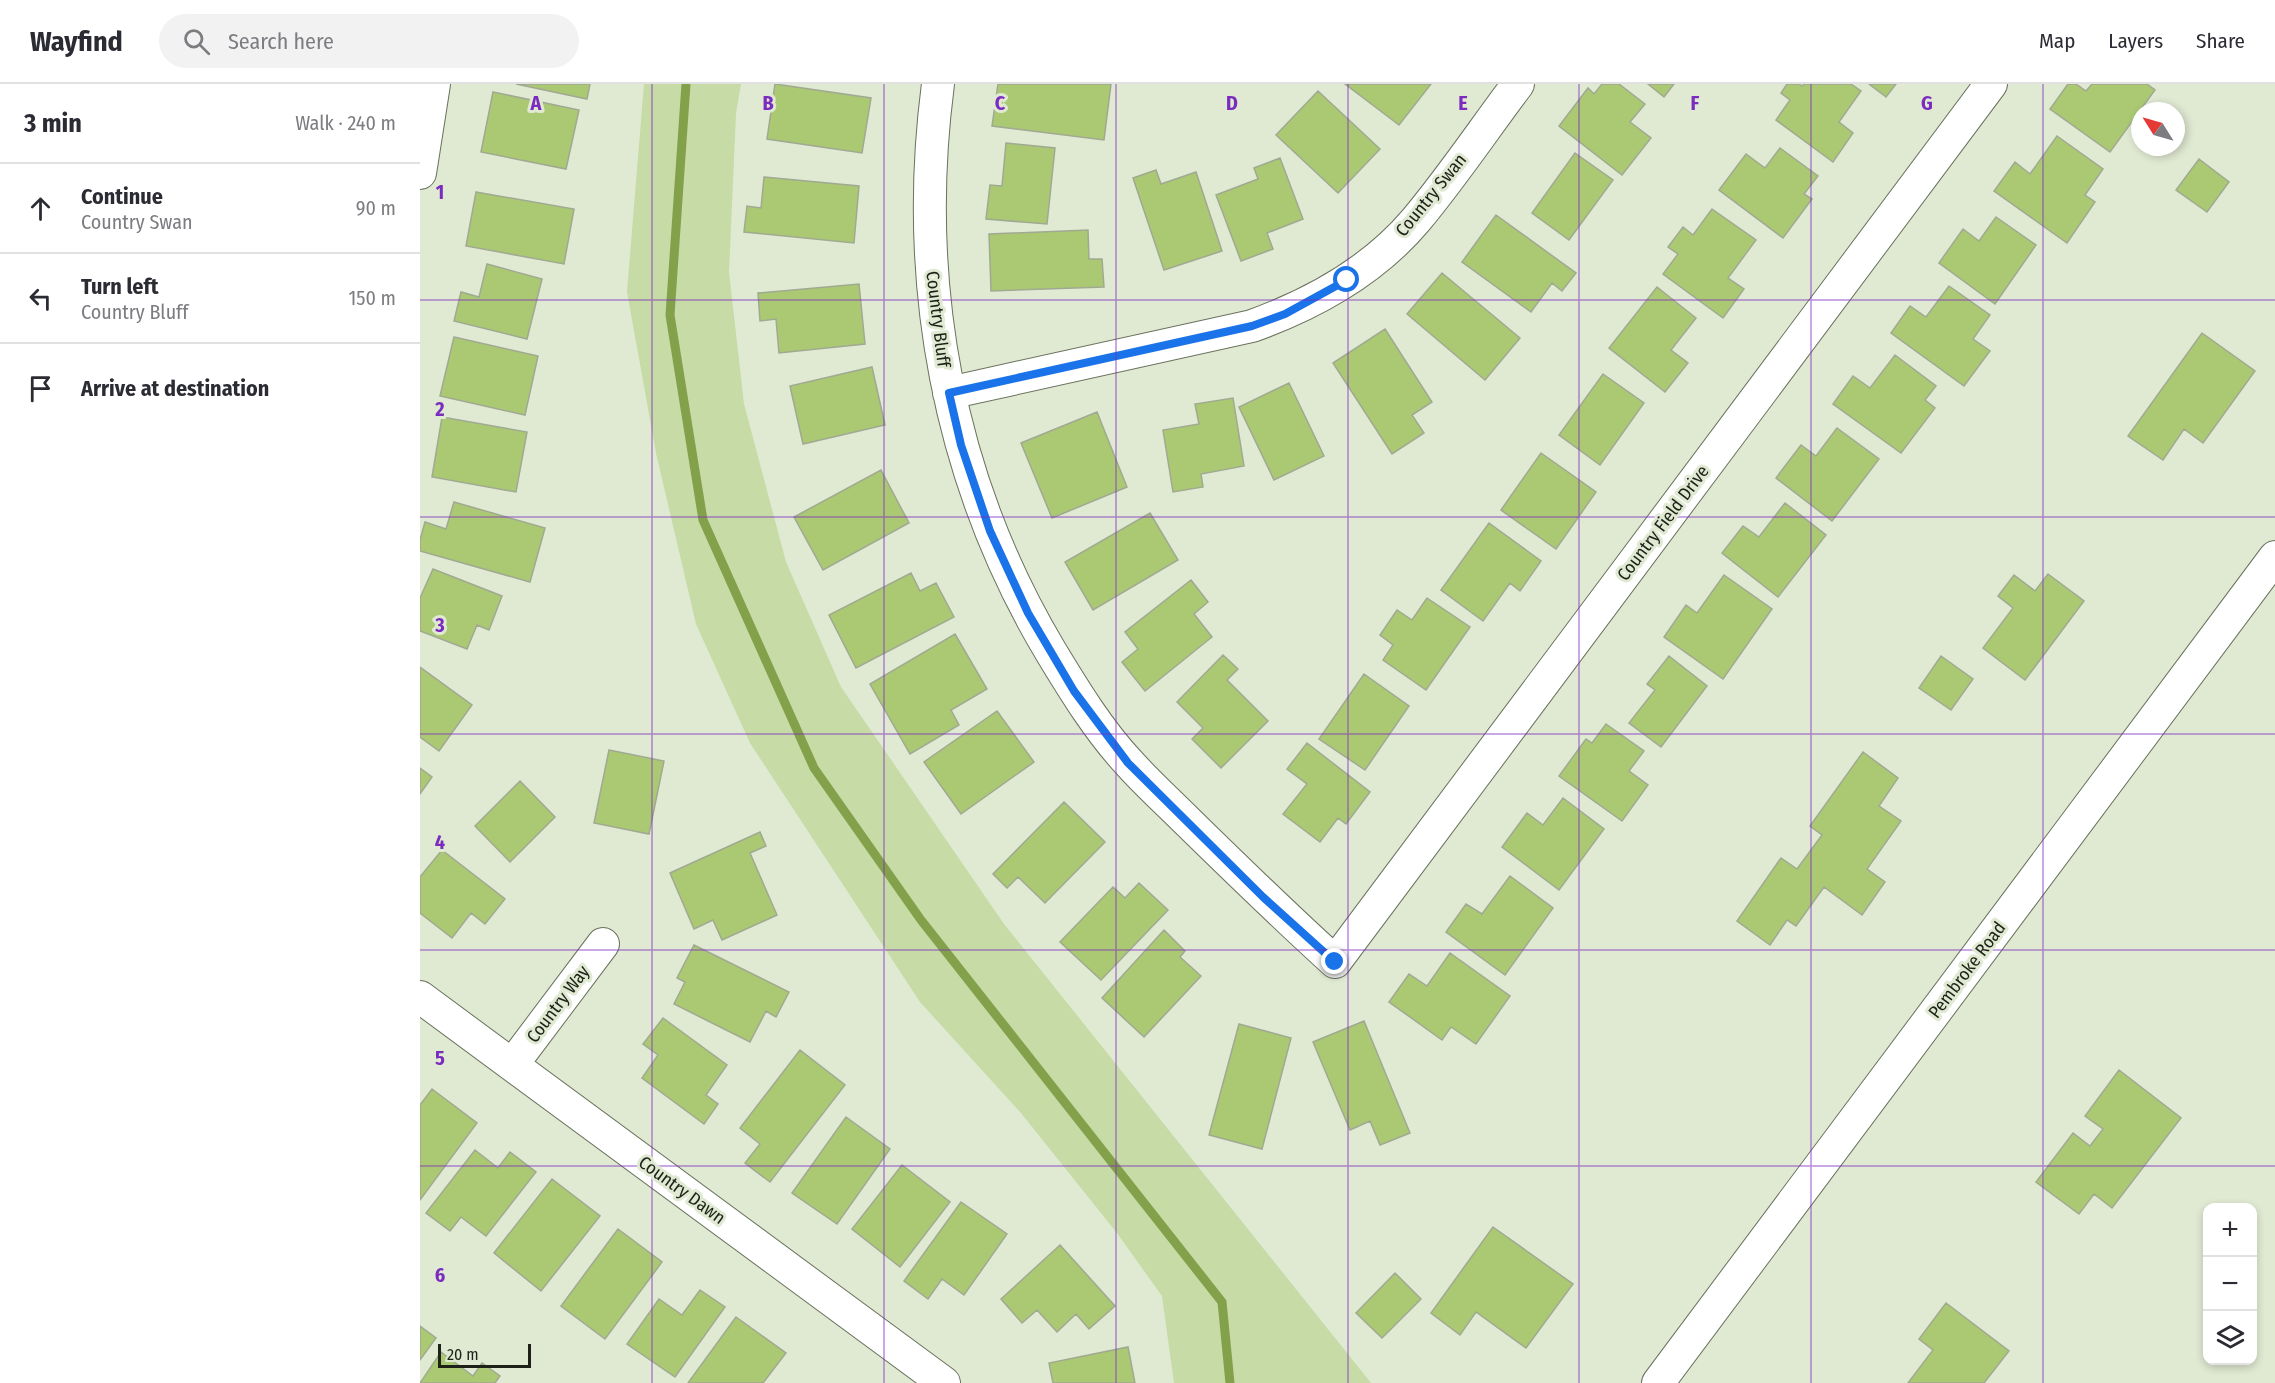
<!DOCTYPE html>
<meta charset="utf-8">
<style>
:root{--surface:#fff;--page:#f2f2f3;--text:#2b2b33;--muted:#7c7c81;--line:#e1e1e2}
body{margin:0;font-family:"Fira Sans Condensed",sans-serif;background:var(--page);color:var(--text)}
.controls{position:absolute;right:18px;bottom:18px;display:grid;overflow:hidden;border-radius:12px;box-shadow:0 3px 9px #0003}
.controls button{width:54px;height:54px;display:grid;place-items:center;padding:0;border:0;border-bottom:2px solid var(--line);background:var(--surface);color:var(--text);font:30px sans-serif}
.compass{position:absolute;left:1711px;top:18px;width:54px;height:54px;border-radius:50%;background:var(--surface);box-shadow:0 3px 9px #0003;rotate:307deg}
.scale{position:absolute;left:18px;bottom:15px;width:93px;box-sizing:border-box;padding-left:6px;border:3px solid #1d2118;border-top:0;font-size:16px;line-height:21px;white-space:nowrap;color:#1d2118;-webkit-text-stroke:4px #e0e9d2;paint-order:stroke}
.stop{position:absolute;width:18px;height:18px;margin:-14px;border:4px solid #1a73e8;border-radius:50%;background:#fff}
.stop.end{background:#1a73e8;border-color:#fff;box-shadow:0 2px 6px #0008}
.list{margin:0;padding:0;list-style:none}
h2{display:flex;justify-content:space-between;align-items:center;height:78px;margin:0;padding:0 24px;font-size:26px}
h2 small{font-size:20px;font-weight:400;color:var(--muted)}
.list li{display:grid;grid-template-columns:39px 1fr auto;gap:18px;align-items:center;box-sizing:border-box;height:90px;padding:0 24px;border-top:2px solid var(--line)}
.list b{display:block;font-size:22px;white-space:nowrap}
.list p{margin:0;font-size:20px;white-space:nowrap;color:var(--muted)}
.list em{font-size:20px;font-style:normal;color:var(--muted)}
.icon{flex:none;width:33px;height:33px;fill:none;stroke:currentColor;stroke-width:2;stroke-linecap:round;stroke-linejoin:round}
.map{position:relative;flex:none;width:1855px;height:1299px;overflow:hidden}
header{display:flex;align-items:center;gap:36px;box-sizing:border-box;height:84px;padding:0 30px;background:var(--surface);border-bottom:2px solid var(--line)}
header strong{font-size:28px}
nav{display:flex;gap:33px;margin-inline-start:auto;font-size:21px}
.search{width:420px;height:54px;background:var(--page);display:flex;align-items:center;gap:15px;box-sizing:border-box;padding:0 21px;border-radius:33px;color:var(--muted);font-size:22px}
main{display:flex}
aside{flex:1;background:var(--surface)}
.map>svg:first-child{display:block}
.green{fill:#c6dba6}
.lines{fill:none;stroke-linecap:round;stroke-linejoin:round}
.stream{stroke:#83a14a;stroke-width:9}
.building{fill:#aac972;stroke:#a0a992;stroke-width:1.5}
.street-casing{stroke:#69725d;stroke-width:34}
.street{stroke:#fff;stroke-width:32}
.route{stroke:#1a73e8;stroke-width:8}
.grid{fill:none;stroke:#7b2cbf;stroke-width:1.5;stroke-opacity:0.55}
.labels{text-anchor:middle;stroke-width:6;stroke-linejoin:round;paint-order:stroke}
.street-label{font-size:18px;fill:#1d2118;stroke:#e0e9d2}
.grid-label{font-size:20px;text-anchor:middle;font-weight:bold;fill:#7b2cbf;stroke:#e0e9d2;stroke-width:6;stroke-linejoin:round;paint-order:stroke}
</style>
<header>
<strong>Wayfind</strong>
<div class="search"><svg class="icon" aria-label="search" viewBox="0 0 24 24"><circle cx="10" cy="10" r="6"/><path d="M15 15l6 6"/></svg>Search here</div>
<nav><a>Map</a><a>Layers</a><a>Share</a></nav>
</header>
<main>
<aside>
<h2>3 min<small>Walk · 240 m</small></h2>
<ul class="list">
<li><svg class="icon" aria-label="ahead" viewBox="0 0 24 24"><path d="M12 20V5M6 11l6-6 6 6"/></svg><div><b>Continue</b><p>Country Swan</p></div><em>90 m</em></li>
<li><svg class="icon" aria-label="left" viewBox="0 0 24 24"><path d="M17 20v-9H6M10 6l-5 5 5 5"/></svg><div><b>Turn left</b><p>Country Bluff</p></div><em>150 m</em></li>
<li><svg class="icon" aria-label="arrive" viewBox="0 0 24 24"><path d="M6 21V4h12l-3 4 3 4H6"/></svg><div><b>Arrive at destination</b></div></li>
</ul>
</aside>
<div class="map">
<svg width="1855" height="1299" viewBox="0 0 1855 1299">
<rect width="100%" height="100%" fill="#e0e9d2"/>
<path class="green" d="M 224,0 L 321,0 L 316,29 L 309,188 L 324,320 L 366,478 L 421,603 L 584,840 L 951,1299 L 754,1299 L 742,1212 L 697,1149 L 601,1029 L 500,918 L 330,659 L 276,540 L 236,369 L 207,208 Z"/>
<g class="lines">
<path class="stream" d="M 266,0 L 250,231 L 283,436 L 394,684 L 501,836 L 802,1218 L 810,1299"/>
</g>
<path class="building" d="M 96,0 L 170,0 L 167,15 Z
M 355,0 L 451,14 L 442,69 L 347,55 Z
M 578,0 L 691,0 L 684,56 L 572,42 Z
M 925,0 L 1011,0 L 979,41 Z
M 1182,0 L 1199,0 L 1225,20 L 1210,38 L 1231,54 L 1202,91 L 1139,42 L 1168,4 L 1174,10 Z
M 1228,0 L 1254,0 L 1244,13 Z
M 1367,0 L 1379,0 L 1382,2 L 1384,0 L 1431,0 L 1441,7 L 1419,38 L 1433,49 L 1413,78 L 1356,36 L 1370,16 L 1361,9 Z
M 1449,0 L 1476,0 L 1466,13 Z
M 1648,0 L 1656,0 L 1666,7 L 1672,0 L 1727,0 L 1735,6 L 1690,68 L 1630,25 Z
M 898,7 L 960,65 L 918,109 L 856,51 Z
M 73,8 L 159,26 L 146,85 L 61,68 Z
M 1637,52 L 1683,85 L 1665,111 L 1675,118 L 1647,159 L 1574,107 L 1595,78 L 1610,90 Z
M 586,59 L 635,64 L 627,140 L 566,135 L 570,101 L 582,102 Z
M 1360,64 L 1398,92 L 1384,110 L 1392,115 L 1363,154 L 1299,106 L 1326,70 L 1345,84 Z
M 1155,69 L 1193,96 L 1149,156 L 1112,129 Z
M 860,74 L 883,135 L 847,149 L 853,165 L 821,177 L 796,111 L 838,95 L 834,84 Z
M 1779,75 L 1809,98 L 1787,128 L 1756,106 Z
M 736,86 L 741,100 L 776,88 L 802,167 L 744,186 L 713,94 Z
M 344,93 L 439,102 L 434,159 L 324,148 L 327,122 L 341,124 Z
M 56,108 L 154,125 L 144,180 L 46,162 Z
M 1292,125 L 1336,156 L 1308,194 L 1324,205 L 1303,234 L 1243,190 L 1258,170 L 1248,163 L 1263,143 L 1273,151 Z
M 1076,131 L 1156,189 L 1142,207 L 1132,199 L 1111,228 L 1042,178 Z
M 1576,133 L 1616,161 L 1575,220 L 1519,179 L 1543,145 L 1559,157 Z
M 668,146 L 669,175 L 682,175 L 684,203 L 571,207 L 569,150 Z
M 67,180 L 122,195 L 107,255 L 34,237 L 41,208 L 59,213 Z
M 1022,189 L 1100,254 L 1065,296 L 987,230 Z
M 439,200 L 445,260 L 359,269 L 356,235 L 340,237 L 338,209 Z
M 1529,202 L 1570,231 L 1553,255 L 1570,267 L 1544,302 L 1471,249 L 1490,222 L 1506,233 Z
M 1237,203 L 1276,234 L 1251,266 L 1268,279 L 1245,308 L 1189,264 Z
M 965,245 L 1012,318 L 992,331 L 1004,349 L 972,370 L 913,279 Z
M 1782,249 L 1835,287 L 1783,359 L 1764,345 L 1743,376 L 1708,352 Z
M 34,253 L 118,272 L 105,331 L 20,312 Z
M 1475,271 L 1516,302 L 1505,316 L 1515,324 L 1481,369 L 1413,320 L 1433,292 L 1450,304 Z
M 452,283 L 465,341 L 383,360 L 370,302 Z
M 1183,290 L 1224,319 L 1180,381 L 1139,351 Z
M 869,299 L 904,372 L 854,396 L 819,323 Z
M 813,314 L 824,382 L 781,390 L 783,403 L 753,408 L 743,346 L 779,340 L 775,320 Z
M 677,328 L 707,403 L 632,434 L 601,359 Z
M 22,333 L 107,348 L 96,408 L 12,393 Z
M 1417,344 L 1459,375 L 1412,437 L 1356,394 L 1381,361 L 1396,372 Z
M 1121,369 L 1176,408 L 1136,465 L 1081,426 Z
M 461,386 L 489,439 L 403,486 L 374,433 Z
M 34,418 L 125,444 L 110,498 L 0,467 L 0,456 L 5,438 L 26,445 Z
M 1365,419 L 1406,451 L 1358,513 L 1302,469 L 1323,442 L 1339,453 Z
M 730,429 L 758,476 L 673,526 L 645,478 Z
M 1069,439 L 1121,477 L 1100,507 L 1090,499 L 1063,537 L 1021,506 Z
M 13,485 L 82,512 L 69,546 L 57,541 L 47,565 L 0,547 L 0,514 Z
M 491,489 L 500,507 L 516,499 L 534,533 L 436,584 L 409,531 Z
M 1628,490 L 1664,517 L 1605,596 L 1563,564 L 1593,524 L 1578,512 L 1594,491 L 1615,507 Z
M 1304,491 L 1352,525 L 1303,595 L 1244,553 L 1266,521 L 1277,529 Z
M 771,496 L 788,518 L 774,530 L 792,553 L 725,607 L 702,578 L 718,565 L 705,548 Z
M 1007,514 L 1050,543 L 1006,606 L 963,576 L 973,561 L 960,551 L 977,526 L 992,536 Z
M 535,550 L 567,605 L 531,626 L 539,641 L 490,670 L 450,600 Z
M 803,571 L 818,585 L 807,596 L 848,637 L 801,684 L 772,655 L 783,644 L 757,618 Z
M 1249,572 L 1287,602 L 1241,663 L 1209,639 L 1235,606 L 1227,600 Z
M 1521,572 L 1553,595 L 1531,626 L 1499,604 Z
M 0,583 L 52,621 L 19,667 L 0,653 Z
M 944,590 L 989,622 L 945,686 L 899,655 Z
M 577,627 L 614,678 L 541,730 L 504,678 Z
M 1186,640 L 1224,667 L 1209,687 L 1228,701 L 1202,737 L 1139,692 L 1166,655 L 1172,659 Z
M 887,659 L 950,708 L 926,740 L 918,734 L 900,758 L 863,730 L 887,700 L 867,685 Z
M 189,666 L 244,677 L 229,750 L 174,739 Z
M 1443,668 L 1478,694 L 1459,722 L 1481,737 L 1447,785 L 1465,798 L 1442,831 L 1404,803 L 1376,842 L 1367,836 L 1350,861 L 1317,837 L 1361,774 L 1377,785 L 1402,751 L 1390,742 Z
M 0,684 L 12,693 L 0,710 Z
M 100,697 L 135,733 L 90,778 L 55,742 Z
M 1143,714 L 1184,745 L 1139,806 L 1082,763 L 1107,729 L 1123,741 Z
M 644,718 L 685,758 L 625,819 L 598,793 L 587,804 L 573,790 Z
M 340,748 L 346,762 L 330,769 L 357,831 L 302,856 L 293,836 L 274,845 L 250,789 Z
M 22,766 L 85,815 L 65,840 L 51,829 L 32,854 L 0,829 L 0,793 Z
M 1090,792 L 1133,824 L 1085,891 L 1026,848 L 1046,820 L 1062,830 Z
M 719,799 L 748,826 L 681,896 L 640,858 L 693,803 L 705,814 Z
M 744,846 L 765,867 L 760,873 L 781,892 L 724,953 L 682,914 Z
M 274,861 L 369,908 L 356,933 L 346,927 L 330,958 L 254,920 L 265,898 L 257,894 Z
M 1030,869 L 1090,912 L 1056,960 L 1031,943 L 1022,956 L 969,918 L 989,890 L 1007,902 Z
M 243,934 L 307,981 L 286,1011 L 298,1020 L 284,1040 L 222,994 L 238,971 L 223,960 Z
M 944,937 L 990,1049 L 960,1061 L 950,1037 L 930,1046 L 893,958 Z
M 819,940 L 871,954 L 842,1065 L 789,1051 Z
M 380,966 L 425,1001 L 350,1098 L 325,1079 L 340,1060 L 320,1044 Z
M 1699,986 L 1761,1034 L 1692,1124 L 1674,1110 L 1659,1130 L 1616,1098 L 1653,1049 L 1670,1062 L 1683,1045 L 1665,1032 Z
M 12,1005 L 57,1039 L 0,1116 L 0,1021 Z
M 426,1033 L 470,1065 L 417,1140 L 372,1109 Z
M 55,1066 L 78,1084 L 90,1068 L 116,1088 L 66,1152 L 41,1133 L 30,1147 L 6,1129 Z
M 482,1081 L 530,1118 L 480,1183 L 432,1145 Z
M 132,1095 L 180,1132 L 121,1207 L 74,1169 Z
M 541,1118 L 587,1150 L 544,1211 L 522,1195 L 508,1215 L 484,1197 Z
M 1073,1143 L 1153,1200 L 1106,1264 L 1056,1228 L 1040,1251 L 1011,1229 Z
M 198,1145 L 242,1178 L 185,1255 L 141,1222 Z
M 640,1161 L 695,1222 L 669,1245 L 656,1230 L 637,1248 L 617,1226 L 602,1239 L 581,1215 Z
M 975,1189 L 1001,1215 L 962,1254 L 936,1229 Z
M 280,1206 L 305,1223 L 255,1293 L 207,1260 L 239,1215 L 262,1231 Z
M 1526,1219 L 1589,1267 L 1564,1299 L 1488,1299 L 1513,1266 L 1499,1255 Z
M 316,1233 L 366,1269 L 343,1299 L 268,1299 Z
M 0,1242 L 16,1254 L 0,1276 Z
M 708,1263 L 715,1299 L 633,1299 L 629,1279 Z
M 21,1268 L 53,1292 L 62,1279 L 80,1292 L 75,1299 L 0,1299 Z"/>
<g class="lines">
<defs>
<path id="street" d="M 518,0 C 492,198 528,396 631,568 C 654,606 679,647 710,680 C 728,700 748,718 767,737 C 816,785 864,832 915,878 L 1571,0
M 0,89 L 14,0
M 529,309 L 832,242 C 893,220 953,187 996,136 C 1032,93 1064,45 1098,0
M 0,913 L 524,1299
M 92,981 L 183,860
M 1238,1299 L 1855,473"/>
</defs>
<use href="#street" class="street-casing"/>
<use href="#street" class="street"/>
</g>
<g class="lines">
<path class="route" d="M 915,878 L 843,813 L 708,679 L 654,607 L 608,529 L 570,447 L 541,361 L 529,309 L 832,242 L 865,230 L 927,196"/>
</g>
<path class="grid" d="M 232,0 L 232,1299M 464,0 L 464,1299M 696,0 L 696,1299M 928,0 L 928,1299M 1159,0 L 1159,1299M 1391,0 L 1391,1299M 1623,0 L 1623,1299M 0,216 L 1855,216M 0,433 L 1855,433M 0,650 L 1855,650M 0,866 L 1855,866M 0,1082 L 1855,1082"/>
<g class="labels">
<g class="street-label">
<text transform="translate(1011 111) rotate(-51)" y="6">Country Swan</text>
<text transform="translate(518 235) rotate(83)" y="6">Country Bluff</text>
<text transform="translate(1243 439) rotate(-53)" y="6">Country Field Drive</text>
<text transform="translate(1547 886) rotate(-53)" y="6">Pembroke Road</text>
<text transform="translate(138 920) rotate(-53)" y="6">Country Way</text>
<text transform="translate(262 1106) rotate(36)" y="6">Country Dawn</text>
</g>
</g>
<g class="grid-label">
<text x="116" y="26">A</text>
<text x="348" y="26">B</text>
<text x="580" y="26">C</text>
<text x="812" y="26">D</text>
<text x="1043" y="26">E</text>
<text x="1275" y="26">F</text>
<text x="1507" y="26">G</text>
<text x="20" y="115">1</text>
<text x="20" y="332">2</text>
<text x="20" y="548">3</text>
<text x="20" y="765">4</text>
<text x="20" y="981">5</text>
<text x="20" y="1198">6</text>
</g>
</svg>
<div class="controls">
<button>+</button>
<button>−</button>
<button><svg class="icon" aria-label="layers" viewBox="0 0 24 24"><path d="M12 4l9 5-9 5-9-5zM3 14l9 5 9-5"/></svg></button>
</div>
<svg class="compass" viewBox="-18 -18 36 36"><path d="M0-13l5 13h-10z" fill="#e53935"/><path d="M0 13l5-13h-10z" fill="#7c7c81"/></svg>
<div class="scale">20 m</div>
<div class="stop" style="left:927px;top:196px"></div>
<div class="stop end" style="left:915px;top:878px"></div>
</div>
</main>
